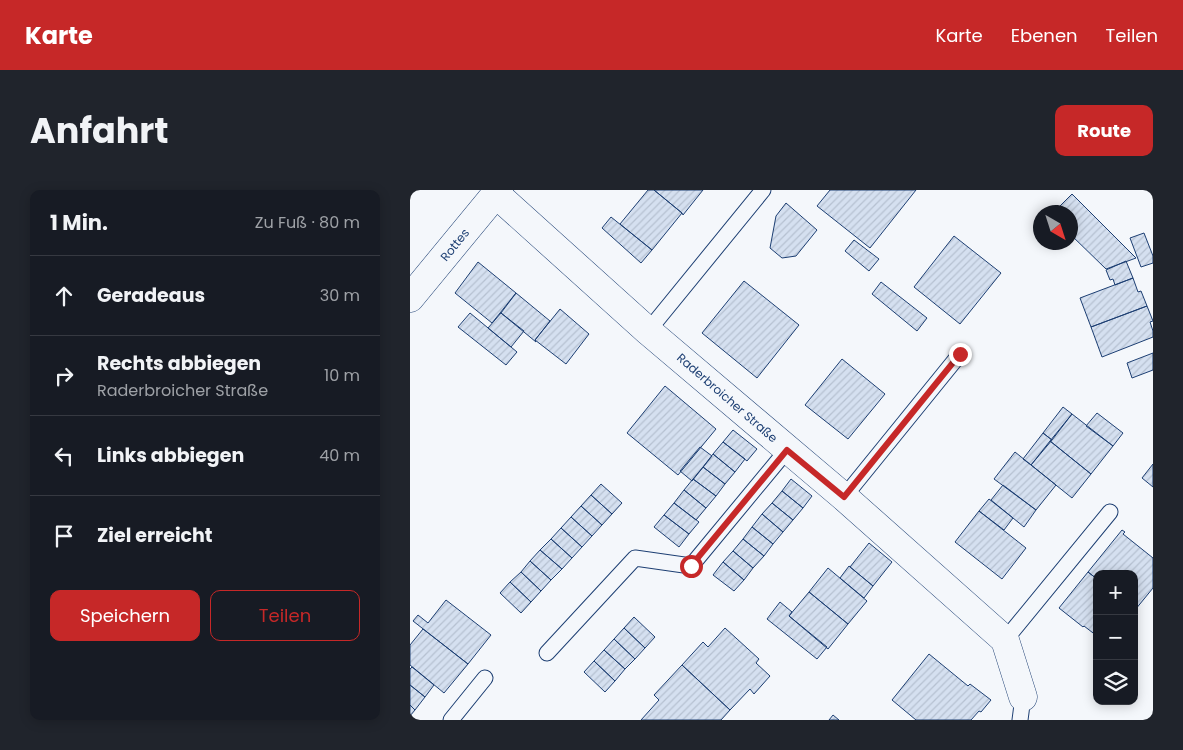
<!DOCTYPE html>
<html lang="de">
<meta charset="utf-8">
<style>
:root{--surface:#171b24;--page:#20242c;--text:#f1f3f6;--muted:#9ea1a6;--line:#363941;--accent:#c62828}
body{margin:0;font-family:Poppins,sans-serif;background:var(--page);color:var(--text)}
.controls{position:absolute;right:15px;bottom:15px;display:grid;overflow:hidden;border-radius:10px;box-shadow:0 2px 12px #0003}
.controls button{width:45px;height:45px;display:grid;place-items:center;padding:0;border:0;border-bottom:1px solid var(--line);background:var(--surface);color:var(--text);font:25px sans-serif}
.compass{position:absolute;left:623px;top:15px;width:45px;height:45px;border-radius:50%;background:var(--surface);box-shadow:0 2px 12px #0003;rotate:141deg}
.stop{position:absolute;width:15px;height:15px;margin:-11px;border:4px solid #c62828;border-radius:50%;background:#fff}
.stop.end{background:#c62828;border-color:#fff;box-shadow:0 1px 5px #0008}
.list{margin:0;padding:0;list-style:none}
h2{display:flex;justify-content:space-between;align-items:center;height:65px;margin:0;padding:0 20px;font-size:21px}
h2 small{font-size:16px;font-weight:400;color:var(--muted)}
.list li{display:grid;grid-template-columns:32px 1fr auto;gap:15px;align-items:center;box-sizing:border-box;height:80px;padding:0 20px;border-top:1px solid var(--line)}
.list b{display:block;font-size:19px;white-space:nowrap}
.list p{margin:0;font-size:16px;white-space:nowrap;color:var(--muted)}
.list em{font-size:16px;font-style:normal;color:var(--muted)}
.actions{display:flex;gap:10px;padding:15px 20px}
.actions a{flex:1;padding:11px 0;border:1px solid var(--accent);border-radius:10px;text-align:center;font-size:18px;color:var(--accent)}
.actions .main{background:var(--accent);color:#fff}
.icon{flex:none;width:28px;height:28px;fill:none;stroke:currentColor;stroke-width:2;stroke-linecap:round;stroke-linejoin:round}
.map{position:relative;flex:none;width:743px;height:530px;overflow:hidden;border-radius:10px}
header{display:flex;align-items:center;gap:30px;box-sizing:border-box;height:70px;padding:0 25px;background:var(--accent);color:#fff}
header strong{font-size:24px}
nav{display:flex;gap:28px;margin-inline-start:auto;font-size:18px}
.intro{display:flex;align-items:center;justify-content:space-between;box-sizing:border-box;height:120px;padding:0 30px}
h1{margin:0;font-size:35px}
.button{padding:12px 22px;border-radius:10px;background:var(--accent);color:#fff;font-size:18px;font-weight:700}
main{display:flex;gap:30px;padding:0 30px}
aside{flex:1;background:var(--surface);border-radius:10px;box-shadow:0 2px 12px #0003}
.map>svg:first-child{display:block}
.building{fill:url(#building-hatch);stroke:#1d3f73}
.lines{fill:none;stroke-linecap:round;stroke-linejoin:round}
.lane-casing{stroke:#1d3f73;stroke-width:17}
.street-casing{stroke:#1d3f73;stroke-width:29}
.secondary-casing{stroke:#1d3f73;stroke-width:29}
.lane{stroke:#f4f7fb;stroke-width:15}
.street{stroke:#f4f7fb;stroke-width:28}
.secondary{stroke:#f4f7fb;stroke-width:28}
.route{stroke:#c62828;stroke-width:6}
.labels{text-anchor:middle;stroke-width:4;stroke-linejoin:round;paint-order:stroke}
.street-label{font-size:12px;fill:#1d3f73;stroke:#f4f7fb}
</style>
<header>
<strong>Karte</strong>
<nav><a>Karte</a><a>Ebenen</a><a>Teilen</a></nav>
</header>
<div class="intro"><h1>Anfahrt</h1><a class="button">Route</a></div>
<main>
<aside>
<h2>1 Min.<small>Zu Fuß · 80 m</small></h2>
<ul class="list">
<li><svg class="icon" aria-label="ahead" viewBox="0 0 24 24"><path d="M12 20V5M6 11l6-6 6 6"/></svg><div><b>Geradeaus</b></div><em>30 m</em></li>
<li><svg class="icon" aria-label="right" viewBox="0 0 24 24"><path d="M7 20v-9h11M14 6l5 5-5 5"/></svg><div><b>Rechts abbiegen</b><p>Raderbroicher Straße</p></div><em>10 m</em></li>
<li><svg class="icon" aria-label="left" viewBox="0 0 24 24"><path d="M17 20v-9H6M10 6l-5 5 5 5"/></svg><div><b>Links abbiegen</b></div><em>40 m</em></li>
<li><svg class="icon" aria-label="arrive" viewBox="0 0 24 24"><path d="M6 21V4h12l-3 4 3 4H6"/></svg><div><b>Ziel erreicht</b></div></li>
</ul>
<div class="actions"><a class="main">Speichern</a><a>Teilen</a></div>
</aside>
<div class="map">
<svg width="743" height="530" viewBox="0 0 743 530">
<defs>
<pattern id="building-hatch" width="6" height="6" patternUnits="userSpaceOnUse" patternTransform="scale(1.25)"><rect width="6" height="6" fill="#d5e0f0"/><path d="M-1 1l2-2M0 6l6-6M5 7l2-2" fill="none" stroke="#b6c1d1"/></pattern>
</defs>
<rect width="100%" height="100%" fill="#f4f7fb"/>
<path class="building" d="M 238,0 L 244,0 L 272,23 L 242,60 L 210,34 Z
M 244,0 L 293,0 L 273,25 L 272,23 Z
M 420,0 L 506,0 L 460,58 L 407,16 Z
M 662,4 L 726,68 L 696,79 L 660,44 L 660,22 L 644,22 Z
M 376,13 L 407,40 L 386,66 L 372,68 L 360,58 L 366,26 Z
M 201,27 L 242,60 L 231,73 L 192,38 Z
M 734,43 L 743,66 L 743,73 L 731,77 L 720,48 Z
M 544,46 L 591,83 L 550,134 L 504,97 Z
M 444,50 L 469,69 L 459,81 L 435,61 Z
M 716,71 L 723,88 L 705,95 L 703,89 L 700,90 L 696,80 Z
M 68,72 L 106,103 L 82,133 L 45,103 Z
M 723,88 L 728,102 L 731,101 L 737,116 L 681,137 L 670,108 Z
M 334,91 L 389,135 L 347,188 L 292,143 Z
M 471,92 L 517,128 L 507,141 L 462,104 Z
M 106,103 L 140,131 L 125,150 L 126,152 L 91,123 Z
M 737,116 L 743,131 L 740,132 L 743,141 L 743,147 L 692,167 L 681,137 Z
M 150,119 L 179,144 L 156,174 L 125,150 Z
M 60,123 L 107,162 L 96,175 L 48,137 Z
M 91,123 L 114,141 L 101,157 L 78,138 Z
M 743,163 L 743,180 L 722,188 L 717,173 Z
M 432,169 L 475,204 L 438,249 L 395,215 Z
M 255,196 L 306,239 L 268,285 L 217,243 Z
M 653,217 L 662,224 L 642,250 L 633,243 Z
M 687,223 L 713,243 L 703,256 L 676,236 Z
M 662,224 L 703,256 L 681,284 L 640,251 Z
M 323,240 L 347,259 L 337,271 L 313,252 Z
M 633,243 L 642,250 L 621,275 L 613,269 Z
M 640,251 L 681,284 L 662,308 L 621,275 Z
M 313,252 L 335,269 L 325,282 L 303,264 Z
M 290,257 L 302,266 L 282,291 L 270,281 Z
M 605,262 L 646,295 L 626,320 L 584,289 Z
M 303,264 L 325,282 L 315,294 L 293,277 Z
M 743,274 L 743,297 L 732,288 Z
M 293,277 L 315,294 L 306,306 L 283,289 Z
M 283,289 L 306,306 L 296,318 L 274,300 Z
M 381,289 L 402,306 L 393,318 L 372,301 Z
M 191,294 L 212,313 L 202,324 L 181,305 Z
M 593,295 L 626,320 L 614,337 L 581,310 Z
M 274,300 L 296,318 L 286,330 L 264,313 Z
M 372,301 L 393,318 L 383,330 L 362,313 Z
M 181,305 L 202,324 L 192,335 L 171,316 Z
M 579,309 L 603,328 L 594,340 L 569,321 Z
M 264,313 L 289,332 L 279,344 L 254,325 Z
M 362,313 L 383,330 L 373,342 L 352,324 Z
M 171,316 L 192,335 L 182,346 L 161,327 Z
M 569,321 L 616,358 L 592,389 L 545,352 Z
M 352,324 L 373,342 L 363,354 L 342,337 Z
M 254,325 L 279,344 L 269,357 L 244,337 Z
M 161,327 L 182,346 L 172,357 L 151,338 Z
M 342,337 L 363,354 L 354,366 L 333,349 Z
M 151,338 L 172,357 L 162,368 L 141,349 Z
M 712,340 L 715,342 L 713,344 L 743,368 L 743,398 L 725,420 L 724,384 L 687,384 L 687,389 L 678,382 Z
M 141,349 L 162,368 L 152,379 L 130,360 Z
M 333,349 L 354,366 L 343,378 L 323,361 Z
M 459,353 L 482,372 L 463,396 L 440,377 Z
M 130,360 L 152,379 L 141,390 L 120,371 Z
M 323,361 L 343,378 L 334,390 L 313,372 Z
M 120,371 L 141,390 L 131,401 L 111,382 Z
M 313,372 L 334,390 L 324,401 L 303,385 Z
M 439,376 L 463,396 L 454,408 L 430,388 Z
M 418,378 L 457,411 L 438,434 L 399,402 Z
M 111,382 L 131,401 L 121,412 L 100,392 Z
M 678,382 L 687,389 L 687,446 L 674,436 L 673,437 L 649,418 Z
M 100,392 L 121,412 L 111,423 L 90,403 Z
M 399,402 L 438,434 L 418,459 L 379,426 Z
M 36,410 L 81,445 L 58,474 L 3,431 L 8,425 L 18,433 Z
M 370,412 L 382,422 L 379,426 L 417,457 L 407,469 L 357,429 Z
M 224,427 L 245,447 L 235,458 L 214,438 Z
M 214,438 L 235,458 L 225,469 L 204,449 Z
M 315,438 L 349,469 L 346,473 L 360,486 L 344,504 L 340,499 L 320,520 L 272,475 L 293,452 L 298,457 Z
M 13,439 L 58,474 L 34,503 L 0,475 L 0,455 Z
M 204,449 L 225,469 L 215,479 L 194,460 Z
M 194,460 L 215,479 L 205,491 L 184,471 Z
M 519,464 L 558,496 L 560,494 L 581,510 L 571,522 L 569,521 L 561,530 L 506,530 L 482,510 Z
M 184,471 L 205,491 L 195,502 L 174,482 Z
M 272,475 L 320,520 L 311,530 L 231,530 L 249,510 L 244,505 Z
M 2,477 L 24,495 L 15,507 L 0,495 L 0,479 Z
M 0,495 L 15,507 L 5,520 L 0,515 Z
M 0,515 L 5,520 L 0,526 Z
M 423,525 L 429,530 L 419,530 Z"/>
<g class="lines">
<defs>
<path id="lane" d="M 238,141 L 353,0
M 434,307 L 550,164
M 595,450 L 700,322
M 137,463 L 225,368 L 281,376 L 377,260
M 41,530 L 75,488
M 610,530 L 613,507"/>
<path id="street" d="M 86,4 L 238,141 L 434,307 L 595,450 L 613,507"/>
<path id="secondary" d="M 0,108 L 89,0"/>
</defs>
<use href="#lane" class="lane-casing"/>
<use href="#street" class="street-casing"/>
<use href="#secondary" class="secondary-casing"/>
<use href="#lane" class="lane"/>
<use href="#street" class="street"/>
<use href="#secondary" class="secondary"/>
</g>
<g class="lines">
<path class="route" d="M 281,376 L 377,260 L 434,307 L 550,164"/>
</g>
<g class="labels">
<g class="street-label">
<text transform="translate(45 55) rotate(-51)" y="4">Rottes</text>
<text transform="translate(317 208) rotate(41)" y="4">Raderbroicher Straße</text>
</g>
</g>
</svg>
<div class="controls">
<button>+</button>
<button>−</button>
<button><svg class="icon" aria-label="layers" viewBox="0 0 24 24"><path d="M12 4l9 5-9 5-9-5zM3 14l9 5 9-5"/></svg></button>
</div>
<svg class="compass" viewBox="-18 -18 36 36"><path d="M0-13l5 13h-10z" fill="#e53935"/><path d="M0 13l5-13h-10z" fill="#9ea1a6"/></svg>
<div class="stop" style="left:281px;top:376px"></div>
<div class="stop end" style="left:550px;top:164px"></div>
</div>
</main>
